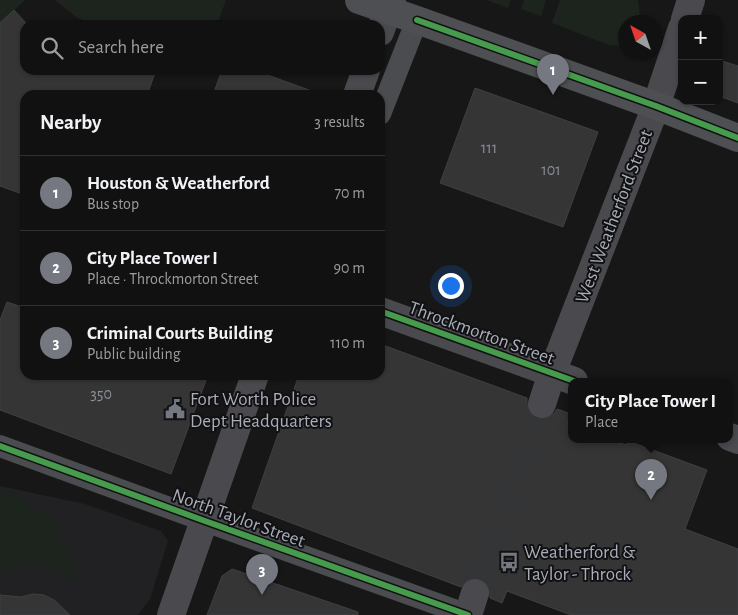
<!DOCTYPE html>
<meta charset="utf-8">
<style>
:root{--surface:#111;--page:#1a1a1a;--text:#f1f3f6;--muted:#9c9d9f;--line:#303131;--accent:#757880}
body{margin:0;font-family:"Alegreya Sans",sans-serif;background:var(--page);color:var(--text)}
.controls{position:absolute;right:15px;top:15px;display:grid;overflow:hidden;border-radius:10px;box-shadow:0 1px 4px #0004}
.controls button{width:45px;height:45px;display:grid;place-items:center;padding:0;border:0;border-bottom:1px solid var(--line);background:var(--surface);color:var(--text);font:25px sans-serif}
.compass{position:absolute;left:618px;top:15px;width:45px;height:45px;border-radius:50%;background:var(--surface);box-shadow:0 1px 4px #0004;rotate:320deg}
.you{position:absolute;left:450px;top:285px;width:18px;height:18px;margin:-12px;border:4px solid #fff;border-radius:50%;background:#1a73e8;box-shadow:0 0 0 8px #1a73e833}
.badge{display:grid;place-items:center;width:32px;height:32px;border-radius:50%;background:var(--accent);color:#fff;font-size:16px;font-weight:700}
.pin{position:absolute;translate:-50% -41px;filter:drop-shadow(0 1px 2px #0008)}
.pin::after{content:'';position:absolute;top:26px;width:18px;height:15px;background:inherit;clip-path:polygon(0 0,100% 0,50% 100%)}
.popup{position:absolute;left:568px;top:378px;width:165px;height:65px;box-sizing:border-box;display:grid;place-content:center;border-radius:10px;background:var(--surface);filter:drop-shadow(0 1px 4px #0005);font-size:16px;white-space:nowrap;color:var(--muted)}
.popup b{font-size:19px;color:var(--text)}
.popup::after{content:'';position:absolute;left:50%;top:100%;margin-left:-10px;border:10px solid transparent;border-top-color:var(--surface)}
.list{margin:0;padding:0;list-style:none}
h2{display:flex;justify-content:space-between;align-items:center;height:65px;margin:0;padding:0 20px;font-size:21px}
h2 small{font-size:16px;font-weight:400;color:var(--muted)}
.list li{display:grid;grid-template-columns:32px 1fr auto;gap:15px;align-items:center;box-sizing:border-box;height:75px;padding:0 20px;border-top:1px solid var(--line)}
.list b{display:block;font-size:19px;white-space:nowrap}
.list p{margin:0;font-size:16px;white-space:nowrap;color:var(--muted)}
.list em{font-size:16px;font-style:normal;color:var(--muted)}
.icon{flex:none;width:28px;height:28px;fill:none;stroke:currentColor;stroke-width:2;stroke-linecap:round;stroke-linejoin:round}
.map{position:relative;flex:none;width:738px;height:615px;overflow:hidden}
.search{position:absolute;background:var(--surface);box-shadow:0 1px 4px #0004;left:20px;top:20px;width:365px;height:55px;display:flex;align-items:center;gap:12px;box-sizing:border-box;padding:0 18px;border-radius:15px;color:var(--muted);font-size:19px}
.panel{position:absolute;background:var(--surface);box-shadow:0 1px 4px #0004;left:20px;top:90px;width:365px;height:290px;border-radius:15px}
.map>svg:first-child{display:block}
.built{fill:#212123}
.green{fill:#1d241e}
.building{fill:#353536;stroke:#3f4043}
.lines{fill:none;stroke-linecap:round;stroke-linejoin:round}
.secondary-tunnel{stroke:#343537;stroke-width:28;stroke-dasharray:28 14;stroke-linecap:butt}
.minor{stroke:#4b4c50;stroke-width:22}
.tertiary{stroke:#4b4c50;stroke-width:28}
.secondary{stroke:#4a4a4e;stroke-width:28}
.primary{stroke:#4d4f52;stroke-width:28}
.cycleway-casing{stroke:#111113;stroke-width:9}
.cycleway{stroke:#469c4c;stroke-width:6}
.labels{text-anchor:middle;stroke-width:4;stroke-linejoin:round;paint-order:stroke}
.number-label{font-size:16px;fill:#8b8f98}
.street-label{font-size:19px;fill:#a8adb8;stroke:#111113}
.poi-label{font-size:19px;fill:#a8adb8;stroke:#111113;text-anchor:start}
</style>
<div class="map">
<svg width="738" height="615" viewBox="0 0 738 615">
<rect width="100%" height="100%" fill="#171717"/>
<path class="built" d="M 0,486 L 85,504 L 161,531 L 168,541 L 150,599 L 138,615 L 0,615 Z"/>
<path class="green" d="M 0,0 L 25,0 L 0,24 Z
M 55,0 L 226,0 L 217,25 L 92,25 L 75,16 Z
M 487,0 L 511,0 L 508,8 Z
M 524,0 L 546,0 L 541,16 L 521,9 Z
M 560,0 L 638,0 L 640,15 L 638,22 L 626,22 L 625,45 L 618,46 L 609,45 L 552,23 Z
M 0,489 L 23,497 L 51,520 L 70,551 L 78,585 C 73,581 68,576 62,573 C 43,563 19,562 0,573 Z"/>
<path class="building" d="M 14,10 L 25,22 L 25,70 L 156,70 L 147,95 L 25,95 L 25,195 L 0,186 L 0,23 Z
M 719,60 L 738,66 L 738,103 L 719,96 Z
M 222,70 L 254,70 L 317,93 L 317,95 L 213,95 Z
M 475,88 L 598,132 L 563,227 L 440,183 Z
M 7,302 L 25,308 L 25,375 L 208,375 L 171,474 L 0,410 L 0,320 Z
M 380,344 L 527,398 L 527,408 L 531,415 L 537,419 L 546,419 L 553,415 L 557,409 L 571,414 L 567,425 L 572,427 L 572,439 L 607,439 L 626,445 L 628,441 L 707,470 L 685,529 L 738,549 L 738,615 L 571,615 L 507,591 L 502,603 L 490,598 L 490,589 L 487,583 L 480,578 L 471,578 L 465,581 L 461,587 L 252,508 L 299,375 L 380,375 Z
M 232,569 L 358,612 L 358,615 L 207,615 L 222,576 Z
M 33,594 L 44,595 L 54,600 L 70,615 L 0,615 L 0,595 L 21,597 Z"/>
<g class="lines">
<path class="secondary-tunnel" d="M 475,593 L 542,404"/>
<path class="minor" d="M 380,114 L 417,20
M 0,446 L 205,521 L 468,615"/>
<path class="tertiary" d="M 552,373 L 574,381
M 730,437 L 738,440"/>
<path class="secondary" d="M 685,19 L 691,0
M 380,32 L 392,0
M 357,95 L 366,70
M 380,311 L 552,373
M 542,404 L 552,373 L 656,106 L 682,28
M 171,615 L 255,375
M 468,615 L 475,593"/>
<path class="primary" d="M 359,0 L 417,20 L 656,106 L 738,138"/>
<defs>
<path id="cycleway" d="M 417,20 L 656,106 L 738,138
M 380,311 L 574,381
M 0,446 L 205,521 L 468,615"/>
</defs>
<use href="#cycleway" class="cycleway-casing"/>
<use href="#cycleway" class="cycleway"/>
</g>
<defs>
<symbol id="civic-bare" viewBox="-9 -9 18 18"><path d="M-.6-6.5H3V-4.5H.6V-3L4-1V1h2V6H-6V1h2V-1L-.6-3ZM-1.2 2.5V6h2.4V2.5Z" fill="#757880" stroke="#111113" stroke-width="2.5" paint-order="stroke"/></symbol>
<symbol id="bus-bare" viewBox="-9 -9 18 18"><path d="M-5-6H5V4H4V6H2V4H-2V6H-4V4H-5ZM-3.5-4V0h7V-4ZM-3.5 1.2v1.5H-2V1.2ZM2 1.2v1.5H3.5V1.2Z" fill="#757880" stroke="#111113" stroke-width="2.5" paint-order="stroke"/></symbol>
</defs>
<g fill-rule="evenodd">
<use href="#civic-bare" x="161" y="395" width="28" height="28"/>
<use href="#bus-bare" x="495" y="548" width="28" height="28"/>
</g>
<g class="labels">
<g class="number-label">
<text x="489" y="153">111</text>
<text x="551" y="175">101</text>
<text x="101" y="399">350</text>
</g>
<g class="street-label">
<text transform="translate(613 216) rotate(-69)" y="7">West Weatherford Street</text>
<text transform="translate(482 332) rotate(20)" y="7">Throckmorton Street</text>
<text transform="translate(239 517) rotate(20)" y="7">North Taylor Street</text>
</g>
<g class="poi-label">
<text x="190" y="405">Fort Worth Police<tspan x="190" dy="22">Dept Headquarters</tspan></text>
<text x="524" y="558">Weatherford &amp;<tspan x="524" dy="22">Taylor - Throck</tspan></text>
</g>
</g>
</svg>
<div class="controls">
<button>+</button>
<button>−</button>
</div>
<svg class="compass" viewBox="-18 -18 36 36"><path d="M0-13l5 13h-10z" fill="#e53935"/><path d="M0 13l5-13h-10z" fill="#9c9d9f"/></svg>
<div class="you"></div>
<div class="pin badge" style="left:553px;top:95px">1</div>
<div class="pin badge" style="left:651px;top:500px">2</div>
<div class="popup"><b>City Place Tower I</b>Place</div>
<div class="pin badge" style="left:262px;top:595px">3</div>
<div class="search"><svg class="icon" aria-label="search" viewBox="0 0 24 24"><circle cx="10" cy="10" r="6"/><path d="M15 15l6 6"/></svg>Search here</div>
<section class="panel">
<h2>Nearby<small>3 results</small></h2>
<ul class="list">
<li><span class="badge">1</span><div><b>Houston &amp; Weatherford</b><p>Bus stop</p></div><em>70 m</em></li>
<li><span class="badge">2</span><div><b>City Place Tower I</b><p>Place · Throckmorton Street</p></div><em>90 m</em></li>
<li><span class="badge">3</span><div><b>Criminal Courts Building</b><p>Public building</p></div><em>110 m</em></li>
</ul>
</section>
</div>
